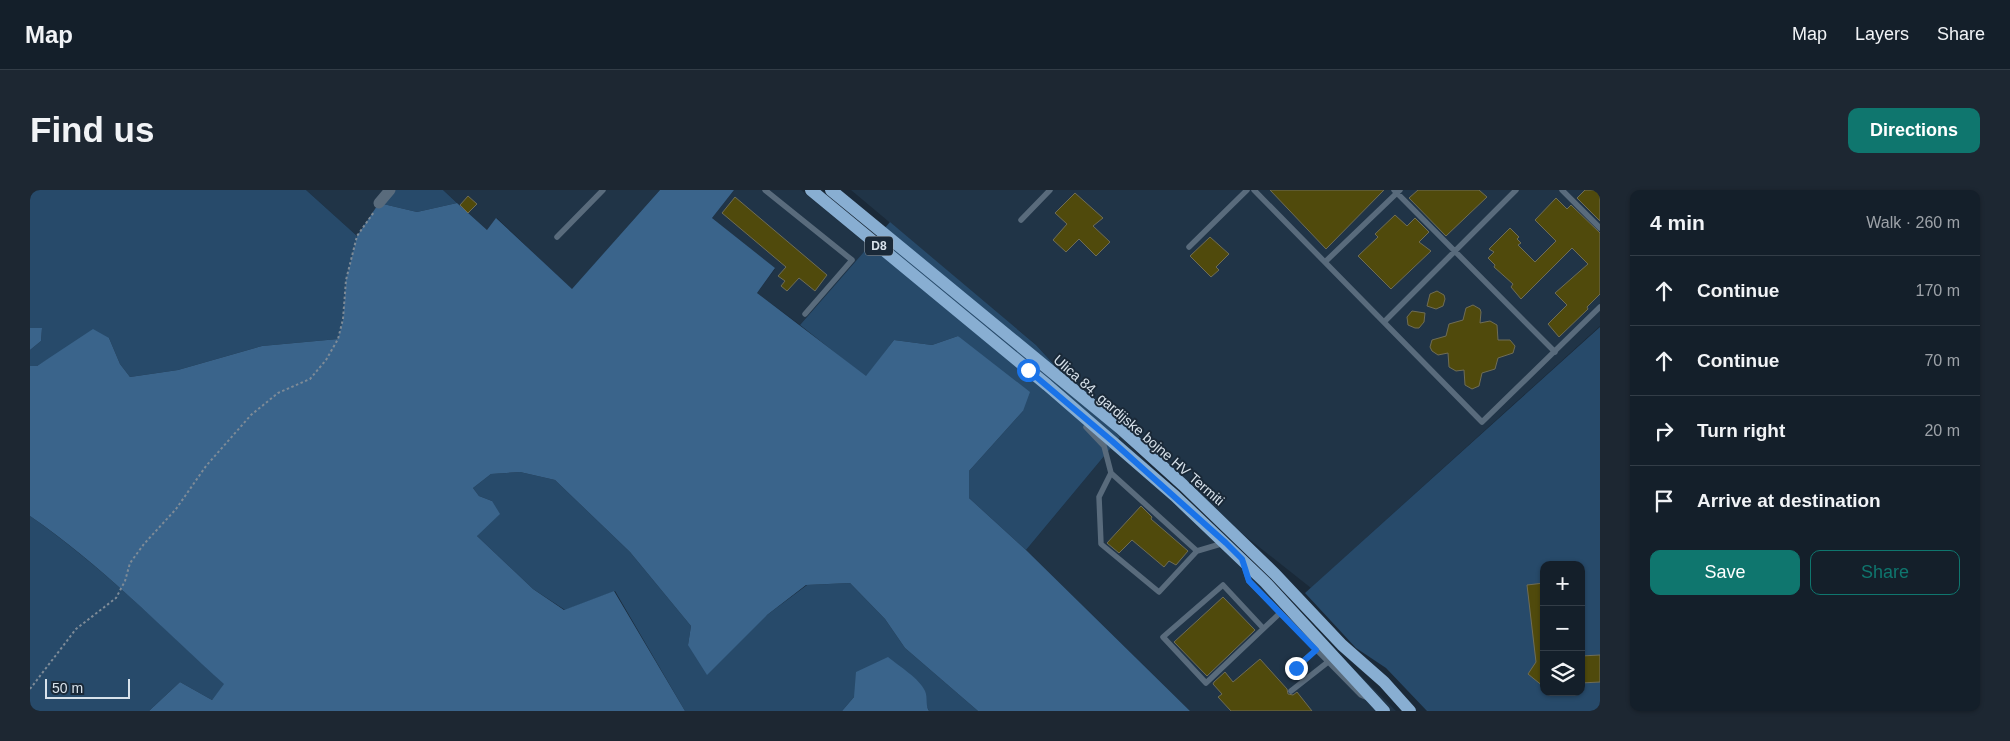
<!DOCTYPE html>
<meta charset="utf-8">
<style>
:root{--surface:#141f2a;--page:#1d2732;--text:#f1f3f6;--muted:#9da2a8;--line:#333d47;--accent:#0f766e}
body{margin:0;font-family:Arial,sans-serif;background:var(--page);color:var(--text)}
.controls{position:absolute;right:15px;bottom:15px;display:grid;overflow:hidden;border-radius:10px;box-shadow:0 1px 4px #0004}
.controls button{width:45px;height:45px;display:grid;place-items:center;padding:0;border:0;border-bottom:1px solid var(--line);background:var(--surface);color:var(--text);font:25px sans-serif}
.scale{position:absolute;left:15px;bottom:12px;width:85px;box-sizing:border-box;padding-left:5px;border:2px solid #d8e2eb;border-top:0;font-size:14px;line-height:18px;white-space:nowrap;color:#d8e2eb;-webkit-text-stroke:4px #1a2938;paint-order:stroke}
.stop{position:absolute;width:15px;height:15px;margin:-11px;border:4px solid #1a73e8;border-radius:50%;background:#fff}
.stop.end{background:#1a73e8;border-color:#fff;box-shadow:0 1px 5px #0008}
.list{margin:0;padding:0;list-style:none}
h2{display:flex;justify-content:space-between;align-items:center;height:65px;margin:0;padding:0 20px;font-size:21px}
h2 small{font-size:16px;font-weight:400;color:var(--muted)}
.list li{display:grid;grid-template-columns:32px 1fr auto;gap:15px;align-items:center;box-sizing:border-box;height:70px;padding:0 20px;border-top:1px solid var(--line)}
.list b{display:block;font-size:19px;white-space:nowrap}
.list em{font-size:16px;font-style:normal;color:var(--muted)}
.actions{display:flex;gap:10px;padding:15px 20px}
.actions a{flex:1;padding:11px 0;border:1px solid var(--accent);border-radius:10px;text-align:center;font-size:18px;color:var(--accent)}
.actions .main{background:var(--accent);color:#fff}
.icon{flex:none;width:28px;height:28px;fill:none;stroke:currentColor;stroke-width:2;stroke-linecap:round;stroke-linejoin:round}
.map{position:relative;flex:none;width:1570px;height:521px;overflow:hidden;border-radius:10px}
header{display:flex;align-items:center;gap:30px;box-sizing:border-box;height:70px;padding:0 25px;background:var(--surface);border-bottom:1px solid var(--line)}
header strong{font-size:24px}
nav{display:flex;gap:28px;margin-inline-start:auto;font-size:18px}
.intro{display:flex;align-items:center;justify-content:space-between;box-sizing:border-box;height:120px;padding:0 30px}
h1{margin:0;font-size:35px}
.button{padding:12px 22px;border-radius:10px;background:var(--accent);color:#fff;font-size:18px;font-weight:700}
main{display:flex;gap:30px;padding:0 30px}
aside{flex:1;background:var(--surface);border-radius:10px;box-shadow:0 1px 4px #0004}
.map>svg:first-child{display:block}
.built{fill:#203447}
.green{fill:#274a6a;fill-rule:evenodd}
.forest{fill:#3a648b}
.building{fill:#504a0c;stroke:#6f6d56}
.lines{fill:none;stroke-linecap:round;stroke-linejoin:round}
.path{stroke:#7e8b97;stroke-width:2;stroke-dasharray:2.5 2.5;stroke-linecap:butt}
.service{stroke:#596b7c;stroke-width:5.5}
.minor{stroke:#596b7c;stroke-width:11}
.primary{stroke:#88aed2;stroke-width:12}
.route{stroke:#1a73e8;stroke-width:6}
.labels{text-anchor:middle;stroke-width:4;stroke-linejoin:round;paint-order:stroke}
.shield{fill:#1a2938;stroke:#9faab5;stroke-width:1}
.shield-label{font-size:12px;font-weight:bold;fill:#d8e2eb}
.street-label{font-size:14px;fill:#d8e2eb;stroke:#1a2938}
</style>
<header>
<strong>Map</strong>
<nav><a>Map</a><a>Layers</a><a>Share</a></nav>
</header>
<div class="intro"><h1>Find us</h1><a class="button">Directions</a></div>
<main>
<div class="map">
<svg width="1570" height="521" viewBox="0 0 1570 521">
<rect width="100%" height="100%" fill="#1a2938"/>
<path class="built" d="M 276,0 L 360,0 L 327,46 Z
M 413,0 L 630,0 L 542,100 L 467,28 L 458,41 Z
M 704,0 L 771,0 L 839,56 L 770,135 L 727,103 L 745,79 L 682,28 Z
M 821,0 L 1570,0 L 1570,136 L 1281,398 L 1095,251 L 1366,521 L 1160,521 L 996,360 L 1090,247 L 1006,155 Z"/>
<path class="green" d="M 0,0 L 276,0 L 327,46 L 316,90 L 313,129 L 308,149 L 232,156 L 148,180 L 100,187 L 90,174 L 79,148 L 44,154 L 7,176 L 0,176 L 0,160 L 11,151 L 12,138 L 0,138 Z
M 360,0 L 413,0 L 427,13 L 387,22 L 349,13 Z
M 860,32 L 1006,155 L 1090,247 L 996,360 L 939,308 L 939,281 L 993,221 L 928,146 L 902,155 L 864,150 L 836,187 L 770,135 Z
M 1570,137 L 1570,521 L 1397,521 L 1356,478 L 1326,458 L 1275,403 ZM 1514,375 L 1551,375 L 1551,502 L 1514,502 Z
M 490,282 L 525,290 L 600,362 L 661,436 L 658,455 L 737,425 L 777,395 L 820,393 L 855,429 L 875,458 L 948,521 L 899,521 L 885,489 L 874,481 L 824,507 L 812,521 L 655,521 L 585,401 L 535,420 L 503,399 L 447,346 L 462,311 L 449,306 L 443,298 L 461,284 Z
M 0,326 C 68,373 133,438 195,494 L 182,510 L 150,492 L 119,521 L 0,521 Z"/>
<path class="forest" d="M 630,0 L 704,0 L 682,28 L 745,78 L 727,103 L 836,186 L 864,150 L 902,155 L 928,146 L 1000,202 L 993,221 L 939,281 L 939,308 L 996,360 L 1160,521 L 948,521 L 875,458 L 855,429 L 820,393 L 776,395 L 737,425 L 677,485 L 658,455 L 661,436 L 600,362 L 525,290 L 490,282 L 461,284 L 443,298 L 449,306 L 462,311 L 470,324 L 447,346 L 503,399 L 534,420 L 584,401 L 655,521 L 119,521 L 150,492 L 182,510 L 194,494 C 132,438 69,373 0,326 L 0,176 L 7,176 L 63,139 L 79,148 L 90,174 L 100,187 L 148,180 L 232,156 L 308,149 L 313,129 L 316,90 L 327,46 L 349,13 L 387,22 L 427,13 L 457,40 L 466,28 L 542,99 Z
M 0,138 L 12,138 L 11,151 L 0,160 Z
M 858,467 C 869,476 890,489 895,501 C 898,508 895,514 899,521 L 812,521 L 824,507 L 826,482 Z"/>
<path class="building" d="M 1240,0 L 1354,0 L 1296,59 Z
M 1388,0 L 1449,0 L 1457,7 L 1416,46 L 1379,8 Z
M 1555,0 L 1565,0 L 1570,5 L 1570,31 L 1547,8 Z
M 1045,3 L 1073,28 L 1063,36 L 1080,52 L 1066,66 L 1049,49 L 1036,62 L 1023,50 L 1037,34 L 1025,23 Z
M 438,6 L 447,14 L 438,23 L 430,15 Z
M 705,7 L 797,85 L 785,101 L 769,88 L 757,101 L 751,96 L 755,91 L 748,86 L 756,77 L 692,23 Z
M 1526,8 L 1537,19 L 1541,15 L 1570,43 L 1570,104 L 1557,117 L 1558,119 L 1529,147 L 1518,134 L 1537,115 L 1525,103 L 1558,74 L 1542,58 L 1491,109 L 1481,97 L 1483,94 L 1464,77 L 1465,75 L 1458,68 L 1464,62 L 1459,59 L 1480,38 L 1489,47 L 1487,49 L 1491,53 L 1488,55 L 1505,72 L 1526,51 L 1505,30 Z
M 1365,25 L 1377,36 L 1385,28 L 1399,42 L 1389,52 L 1401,61 L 1361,99 L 1328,66 L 1348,47 L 1345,44 Z
M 1180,47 L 1199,64 L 1186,77 L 1189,80 L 1181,87 L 1160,66 Z
M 1407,101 L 1414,105 L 1415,109 L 1413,116 L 1406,119 L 1397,116 L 1400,104 Z
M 1443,115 L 1450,119 L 1451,122 L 1450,133 L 1460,131 L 1467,135 L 1468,150 L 1480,150 L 1485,156 L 1483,163 L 1468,168 L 1465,179 L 1452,183 L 1449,196 L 1442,199 L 1435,195 L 1434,180 L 1426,181 L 1419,177 L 1418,163 L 1408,165 L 1402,161 L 1400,157 L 1402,150 L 1416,146 L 1419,134 L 1433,130 L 1436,118 Z
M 1382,121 L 1395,123 L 1394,132 L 1389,138 L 1385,138 L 1378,135 L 1377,127 Z
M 1111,316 L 1122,327 L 1121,329 L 1158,361 L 1146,375 L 1139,371 L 1134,377 L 1102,350 L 1089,363 L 1077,353 Z
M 1514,393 L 1514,497 L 1498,484 L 1506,472 L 1497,395 Z
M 1193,407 L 1225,440 L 1177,486 L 1144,452 Z
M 1570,465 L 1570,492 L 1551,493 L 1551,466 Z
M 1230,469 L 1257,499 L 1258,504 L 1263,505 L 1267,502 L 1282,521 L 1201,521 L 1188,507 L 1192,504 L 1183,494 L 1184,492 L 1195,482 L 1203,492 Z"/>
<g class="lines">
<path class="path" d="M 0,499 L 46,439 L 86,408 L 95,391 L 100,373 L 114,354 L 146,319 L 176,276 L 221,225 L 248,203 L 280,189 L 296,170 L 308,149 L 313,129 L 316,90 L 327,46 L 344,22"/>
<path class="service" d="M 735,0 L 822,70 L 775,124
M 1224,0 L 1452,232 L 1570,117
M 1364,0 L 1525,162
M 1532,0 L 1570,38
M 991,30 L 1020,0
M 527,47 L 573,0
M 1159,57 L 1217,0
M 1295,72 L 1370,0
M 1354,132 L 1486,0
M 1056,237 L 1074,256 L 1081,283 L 1167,361 L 1194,353
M 1081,283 L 1069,307 L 1071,354 L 1129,402 L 1167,361
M 1214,376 L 1219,391 L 1331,505 L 1338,508
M 1233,438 L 1193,395 L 1133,447 L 1176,493 L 1250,423
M 1266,477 L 1286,460
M 1261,501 L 1298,472"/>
<path class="minor" d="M 349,13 L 360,0"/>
<path class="primary" d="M 781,0 L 1017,195 L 1145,306 L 1235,392 L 1354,521
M 801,0 L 1090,238 L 1153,295 L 1245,384 L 1312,455 L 1354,492 L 1380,521"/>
</g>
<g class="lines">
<path class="route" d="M 998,180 L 1082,251 L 1196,353 L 1212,369 L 1219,391 L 1286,460 L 1266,478"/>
</g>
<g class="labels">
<rect class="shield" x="835" y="46.5" width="28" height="19" rx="4"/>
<g class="shield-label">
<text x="849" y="60">D8</text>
</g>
<g class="street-label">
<text transform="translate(1109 240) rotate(41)" y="5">Ulica 84. gardijske bojne HV Termiti</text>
</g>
</g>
</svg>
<div class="controls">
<button>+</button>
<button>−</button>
<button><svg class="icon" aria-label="layers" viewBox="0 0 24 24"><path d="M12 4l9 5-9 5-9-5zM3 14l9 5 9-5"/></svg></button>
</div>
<div class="scale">50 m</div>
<div class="stop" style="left:998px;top:180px"></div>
<div class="stop end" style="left:1266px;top:478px"></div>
</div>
<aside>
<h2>4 min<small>Walk · 260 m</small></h2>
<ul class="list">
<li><svg class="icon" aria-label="ahead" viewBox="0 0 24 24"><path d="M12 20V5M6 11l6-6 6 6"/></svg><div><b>Continue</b></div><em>170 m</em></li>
<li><svg class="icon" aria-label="ahead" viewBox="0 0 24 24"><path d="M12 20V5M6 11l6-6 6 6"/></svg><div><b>Continue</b></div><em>70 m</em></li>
<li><svg class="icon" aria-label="right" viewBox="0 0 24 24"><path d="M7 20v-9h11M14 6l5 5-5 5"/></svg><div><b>Turn right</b></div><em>20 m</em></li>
<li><svg class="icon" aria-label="arrive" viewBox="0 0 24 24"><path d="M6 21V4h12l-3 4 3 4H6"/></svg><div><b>Arrive at destination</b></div></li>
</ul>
<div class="actions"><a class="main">Save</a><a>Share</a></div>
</aside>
</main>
